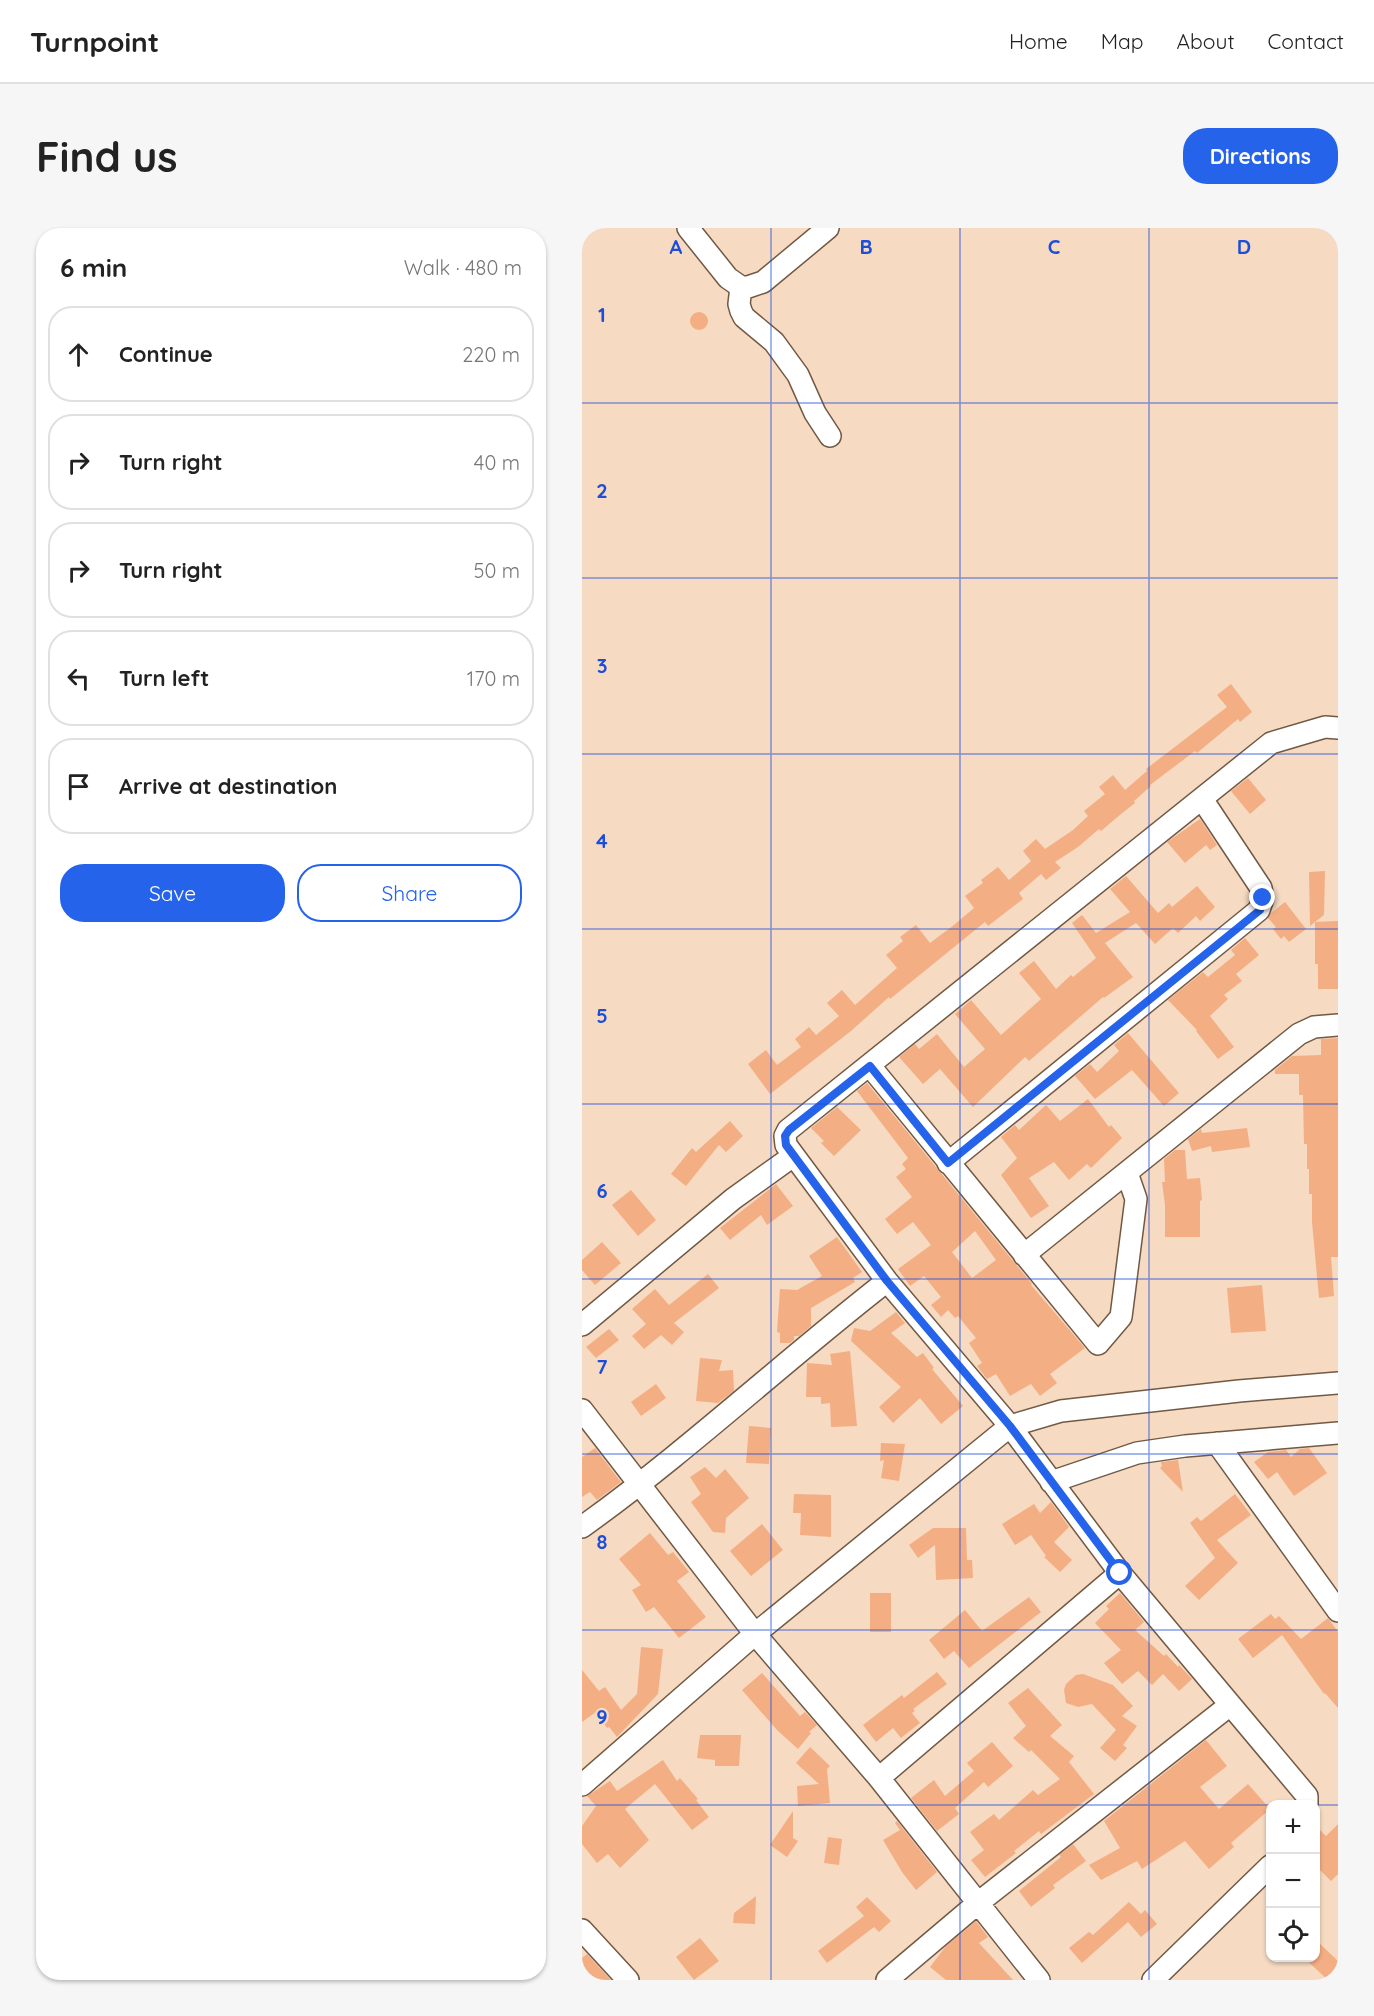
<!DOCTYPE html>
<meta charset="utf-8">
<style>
:root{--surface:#fff;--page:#f6f6f6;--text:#222;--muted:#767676;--line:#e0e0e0;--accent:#2563eb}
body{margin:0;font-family:Quicksand,sans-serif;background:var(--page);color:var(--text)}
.controls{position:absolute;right:18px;bottom:18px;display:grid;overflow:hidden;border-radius:12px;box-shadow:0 2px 4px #0004}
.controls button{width:54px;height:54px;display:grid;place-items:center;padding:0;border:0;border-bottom:2px solid var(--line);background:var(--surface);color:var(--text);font:30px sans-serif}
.stop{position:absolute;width:18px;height:18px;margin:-14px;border:4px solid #2563eb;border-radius:50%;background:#fff}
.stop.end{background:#2563eb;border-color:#fff;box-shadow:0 2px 6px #0008}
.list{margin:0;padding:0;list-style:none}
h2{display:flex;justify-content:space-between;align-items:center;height:78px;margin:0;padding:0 24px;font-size:26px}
h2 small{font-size:20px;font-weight:400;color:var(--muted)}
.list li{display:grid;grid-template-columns:39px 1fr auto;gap:18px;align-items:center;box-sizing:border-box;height:96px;margin:0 12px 12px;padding:0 12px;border:2px solid var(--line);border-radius:24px}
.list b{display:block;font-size:22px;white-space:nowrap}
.list em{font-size:20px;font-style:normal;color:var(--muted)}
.actions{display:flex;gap:12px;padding:18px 24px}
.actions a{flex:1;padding:14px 0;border:2px solid var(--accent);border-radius:24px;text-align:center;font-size:21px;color:var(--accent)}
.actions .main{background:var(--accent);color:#fff}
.icon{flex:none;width:33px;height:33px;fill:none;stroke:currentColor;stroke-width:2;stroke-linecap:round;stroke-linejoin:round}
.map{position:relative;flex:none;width:756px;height:1752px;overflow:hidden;border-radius:24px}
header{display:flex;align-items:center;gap:36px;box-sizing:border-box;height:84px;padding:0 30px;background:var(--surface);border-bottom:2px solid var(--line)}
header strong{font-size:28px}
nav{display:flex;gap:33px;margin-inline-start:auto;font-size:21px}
.intro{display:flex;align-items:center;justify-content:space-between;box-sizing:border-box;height:144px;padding:0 36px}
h1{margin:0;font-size:42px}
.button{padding:15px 27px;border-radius:24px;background:var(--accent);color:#fff;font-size:21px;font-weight:700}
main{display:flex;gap:36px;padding:0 36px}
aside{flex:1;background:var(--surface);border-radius:24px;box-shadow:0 2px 4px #0004}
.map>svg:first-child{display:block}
.building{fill:#f4ae84;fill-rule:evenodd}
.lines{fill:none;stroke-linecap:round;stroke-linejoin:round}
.minor-casing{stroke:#715944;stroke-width:24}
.minor{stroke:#fff;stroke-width:21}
.route{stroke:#2563eb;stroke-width:8}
.grid{fill:none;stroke:#1d4ed8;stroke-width:1.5;stroke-opacity:0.55}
.grid-label{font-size:20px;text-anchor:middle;font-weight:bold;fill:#1d4ed8;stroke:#f6dac2;stroke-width:4.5;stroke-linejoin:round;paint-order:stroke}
</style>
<header>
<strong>Turnpoint</strong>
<nav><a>Home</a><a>Map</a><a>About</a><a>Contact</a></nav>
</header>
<div class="intro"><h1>Find us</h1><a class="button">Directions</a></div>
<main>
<aside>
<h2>6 min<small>Walk · 480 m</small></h2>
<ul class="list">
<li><svg class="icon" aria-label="ahead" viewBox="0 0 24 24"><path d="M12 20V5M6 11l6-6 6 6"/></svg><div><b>Continue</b></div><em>220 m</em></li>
<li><svg class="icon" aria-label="right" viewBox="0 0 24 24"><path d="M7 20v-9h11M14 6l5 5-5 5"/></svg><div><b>Turn right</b></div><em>40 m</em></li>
<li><svg class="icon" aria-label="right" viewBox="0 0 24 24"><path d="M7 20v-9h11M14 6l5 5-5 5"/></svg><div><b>Turn right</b></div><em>50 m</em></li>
<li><svg class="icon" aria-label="left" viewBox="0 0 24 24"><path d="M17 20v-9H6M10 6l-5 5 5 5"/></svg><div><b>Turn left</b></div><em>170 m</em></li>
<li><svg class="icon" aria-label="arrive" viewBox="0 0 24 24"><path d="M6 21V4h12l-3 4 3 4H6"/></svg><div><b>Arrive at destination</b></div></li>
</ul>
<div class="actions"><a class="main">Save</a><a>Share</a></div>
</aside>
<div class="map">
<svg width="756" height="1752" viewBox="0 0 756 1752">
<rect width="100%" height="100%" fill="#f6dac2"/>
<path class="building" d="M108 93a9 9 0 1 1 18 0a9 9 0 1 1-18 0Z
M 649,456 L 670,484 L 658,494 L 656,491 L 615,525 L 613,523 L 568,557 L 569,558 L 552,573 L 553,575 L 539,586 L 519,603 L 517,601 L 496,619 L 473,634 L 479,640 L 464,652 L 459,646 L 437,665 L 441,671 L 406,698 L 403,694 L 308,771 L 307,769 L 269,803 L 188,866 L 166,836 L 184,822 L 195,837 L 219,819 L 213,811 L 227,799 L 234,807 L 257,788 L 245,775 L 260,762 L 273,777 L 315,740 L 304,727 L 321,713 L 318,709 L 334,697 L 348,715 L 372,697 L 392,680 L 383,668 L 401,655 L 399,652 L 416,639 L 427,652 L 449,633 L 441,623 L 454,611 L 463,621 L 491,602 L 506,588 L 502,583 L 523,566 L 517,559 L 531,547 L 543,562 L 565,543 L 564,541 L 645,479 L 635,467 Z
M 666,550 L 684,572 L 668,586 L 649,563 Z
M 618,591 L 635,617 L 628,622 L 624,617 L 603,635 L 585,614 Z
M 743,643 L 742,687 L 733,694 L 756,693 L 756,761 L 736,761 L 736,736 L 733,736 L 733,694 L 728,698 L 727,644 Z
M 544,648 L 576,685 L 587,675 L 590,679 L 615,658 L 633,679 L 618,693 L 614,688 L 596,705 L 591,700 L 573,716 L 554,695 L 523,715 L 551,749 L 522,770 L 521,769 L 447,833 L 443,829 L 391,879 L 358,841 L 341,856 L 317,829 L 333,816 L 337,821 L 355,806 L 382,839 L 403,821 L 373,786 L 389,772 L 419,807 L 459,771 L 437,745 L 452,733 L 474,761 L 489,747 L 491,749 L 514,730 L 490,695 L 500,687 L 514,705 L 548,684 L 528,661 Z
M 703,674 L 724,701 L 707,714 L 702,708 L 699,711 L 691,701 L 694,699 L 686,690 L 689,685 Z
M 663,710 L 677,727 L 654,746 L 660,753 L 642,767 L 646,771 L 628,788 L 652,819 L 636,831 L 614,803 L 615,802 L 586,772 L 621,744 L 626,749 L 653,727 L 649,722 Z
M 546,805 L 597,865 L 582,878 L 550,842 L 513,871 L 493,848 L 508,836 L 515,844 L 537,823 L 532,817 Z
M 756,810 L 756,1029 L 749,1029 L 752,1068 L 737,1070 L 730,994 L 730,966 L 727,966 L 727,941 L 725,941 L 725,916 L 722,916 L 721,867 L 717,867 L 717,846 L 693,846 L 693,842 L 710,828 L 739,827 L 739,811 Z
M 285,855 L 450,1056 L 449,1057 L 503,1120 L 468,1146 L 475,1155 L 458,1168 L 449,1156 L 428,1168 L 414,1146 L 405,1151 L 395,1138 L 400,1135 L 387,1115 L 394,1110 L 376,1088 L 373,1090 L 366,1082 L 359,1089 L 349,1077 L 359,1069 L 342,1048 L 328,1058 L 316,1041 L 349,1017 L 331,994 L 315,1006 L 303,991 L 330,969 L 314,949 L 324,941 L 320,936 L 326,930 L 275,863 ZM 393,1003 L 414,1032 L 390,1050 L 370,1024 Z
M 506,871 L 527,899 L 529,897 L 540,910 L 509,940 L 505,936 L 487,952 L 472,934 L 447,950 L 467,978 L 449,990 L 419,947 L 435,930 L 419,909 L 433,897 L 437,902 L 464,877 L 478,893 Z
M 255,879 L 279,902 L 252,928 L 239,915 L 242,913 L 229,900 Z
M 148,893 L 161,908 L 144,924 L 137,917 L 104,958 L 89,946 L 110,920 L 114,924 Z
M 665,900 L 668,919 L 630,924 L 629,918 L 610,923 L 606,911 L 619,901 L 620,905 Z
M 593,922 L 603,922 L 605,951 L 618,950 L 620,972 L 618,973 L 618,1009 L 583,1009 L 583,977 L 580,954 L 583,954 L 582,931 Z
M 194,956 L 211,978 L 185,997 L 179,987 L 148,1012 L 138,1000 Z
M 49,962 L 74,992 L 56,1008 L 30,977 Z
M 255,1009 L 280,1044 L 271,1050 L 273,1054 L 229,1080 L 229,1098 L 217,1108 L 212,1108 L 212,1112 L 208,1115 L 198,1115 L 198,1105 L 195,1104 L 198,1061 L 215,1062 L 240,1048 L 227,1028 Z
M 20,1014 L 39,1035 L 13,1057 L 0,1042 L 0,1032 Z
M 126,1046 L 137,1060 L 92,1095 L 102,1104 L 90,1117 L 79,1107 L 62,1121 L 50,1108 L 64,1096 L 50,1081 L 73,1061 L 87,1077 Z
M 680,1057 L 684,1103 L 649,1105 L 645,1060 Z
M 314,1084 L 323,1095 L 309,1105 L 335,1129 L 341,1125 L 352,1140 L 350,1141 L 381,1178 L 359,1196 L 338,1170 L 311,1195 L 297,1179 L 319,1159 L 269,1113 L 272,1100 L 288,1103 Z
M 27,1101 L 37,1112 L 14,1130 L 4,1119 Z
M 268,1123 L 275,1198 L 249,1199 L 248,1175 L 239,1176 L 239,1169 L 224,1169 L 225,1135 L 250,1137 L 248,1126 Z
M 118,1130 L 140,1132 L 137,1143 L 151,1142 L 152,1163 L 136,1175 L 114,1173 Z
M 74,1156 L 84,1170 L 59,1188 L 49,1174 Z
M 167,1198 L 189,1200 L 187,1236 L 164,1235 Z
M 299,1215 L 323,1216 L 317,1253 L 299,1250 L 302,1232 L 298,1233 Z
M 13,1220 L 39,1254 L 15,1272 L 8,1264 L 0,1269 L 0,1229 Z
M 727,1220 L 745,1245 L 712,1268 L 695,1244 L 686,1251 L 672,1234 L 686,1224 L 704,1222 L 709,1229 L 718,1221 Z
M 596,1232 L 601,1264 L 578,1240 L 580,1238 L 579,1234 Z
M 123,1239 L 134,1250 L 143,1241 L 167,1270 L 144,1290 L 143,1305 L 131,1304 L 109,1274 L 119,1266 L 108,1249 Z
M 212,1266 L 249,1267 L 249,1309 L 218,1307 L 219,1285 L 211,1285 Z
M 653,1266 L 669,1287 L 635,1312 L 656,1335 L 617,1372 L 603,1358 L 633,1330 L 608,1295 L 615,1289 L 619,1293 Z
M 469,1274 L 487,1299 L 472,1314 L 490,1332 L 478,1344 L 462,1329 L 464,1328 L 449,1307 L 433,1317 L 420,1296 L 452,1276 L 458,1285 Z
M 180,1296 L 201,1322 L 169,1348 L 148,1323 Z
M 351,1300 L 384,1300 L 385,1332 L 390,1332 L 391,1350 L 354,1352 L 353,1317 L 336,1330 L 327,1317 Z
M 68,1305 L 86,1327 L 91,1324 L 107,1344 L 95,1353 L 124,1389 L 97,1410 L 72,1379 L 64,1384 L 50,1362 L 59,1357 L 37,1331 Z
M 288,1365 L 309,1365 L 309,1404 L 288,1404 Z
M 538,1365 L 562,1394 L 553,1402 L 582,1428 L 584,1426 L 596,1439 L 597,1437 L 610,1451 L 597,1463 L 581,1446 L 570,1457 L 556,1443 L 540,1456 L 522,1435 L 539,1422 L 513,1395 L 527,1381 L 524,1378 Z
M 447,1369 L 459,1384 L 387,1440 L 372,1423 L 362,1431 L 347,1412 L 383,1382 L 400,1403 Z
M 689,1386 L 693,1391 L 697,1388 L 719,1411 L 746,1390 L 756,1404 L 756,1480 L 743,1465 L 742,1466 L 700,1407 L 671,1430 L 656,1411 Z
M 59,1419 L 81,1421 L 76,1466 L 35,1509 L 27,1499 L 25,1500 L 14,1484 L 0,1494 L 0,1442 L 17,1463 L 23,1459 L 39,1482 L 55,1466 Z
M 355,1444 L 365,1456 L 331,1481 L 333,1483 L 330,1485 L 338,1495 L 319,1510 L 311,1500 L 294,1514 L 281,1497 L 320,1467 L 322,1470 Z
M 180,1445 L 218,1488 L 223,1484 L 235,1497 L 227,1504 L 229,1505 L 216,1521 L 195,1502 L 160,1462 Z
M 501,1446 L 531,1457 L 551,1478 L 540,1488 L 555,1498 L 541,1517 L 545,1520 L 533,1533 L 518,1520 L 534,1502 L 510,1476 L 496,1479 L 484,1475 L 482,1462 L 484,1456 L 494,1447 Z
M 446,1460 L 480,1497 L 468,1508 L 492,1528 L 487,1534 L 512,1566 L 459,1606 L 457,1603 L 432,1623 L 434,1625 L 403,1649 L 389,1632 L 402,1622 L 388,1604 L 412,1586 L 417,1592 L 451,1562 L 456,1567 L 478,1551 L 449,1522 L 447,1524 L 431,1510 L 444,1498 L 426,1475 Z
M 118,1507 L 159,1507 L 157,1538 L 133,1538 L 133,1532 L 115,1530 Z
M 624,1512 L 645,1538 L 618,1559 L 637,1581 L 666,1556 L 688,1581 L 649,1615 L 652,1619 L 627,1641 L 603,1613 L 560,1641 L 555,1633 L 519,1652 L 507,1637 L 538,1620 L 522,1593 Z
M 410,1514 L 431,1538 L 406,1559 L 402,1554 L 373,1580 L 377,1586 L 355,1603 L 329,1570 L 352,1552 L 363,1568 L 392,1543 L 385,1535 Z
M 228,1519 L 248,1538 L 245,1541 L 248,1575 L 216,1578 L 215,1558 L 237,1556 L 214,1535 Z
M 81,1532 L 95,1553 L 98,1550 L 116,1571 L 114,1572 L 127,1589 L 110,1602 L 73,1556 L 43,1581 L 67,1612 L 38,1640 L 26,1626 L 15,1635 L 0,1616 L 0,1598 L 14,1578 L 5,1568 L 28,1553 L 35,1563 Z
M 211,1583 L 211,1610 L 216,1613 L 205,1629 L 188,1617 Z
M 315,1593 L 355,1644 L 334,1662 L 320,1644 L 301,1612 L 318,1602 L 313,1595 Z
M 756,1596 L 756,1646 L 749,1653 L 734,1638 L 734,1598 L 744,1608 Z
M 246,1609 L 260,1611 L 257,1637 L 242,1635 Z
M 491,1616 L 504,1633 L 471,1657 L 473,1660 L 449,1679 L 437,1663 L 479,1629 L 477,1627 Z
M 174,1668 L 173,1696 L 151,1695 L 152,1685 Z
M 285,1669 L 309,1693 L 297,1704 L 292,1699 L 245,1735 L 236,1723 L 282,1688 L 274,1679 Z
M 547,1674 L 559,1686 L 563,1682 L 575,1696 L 559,1709 L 546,1694 L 500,1735 L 487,1720 L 507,1704 L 511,1707 Z
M 394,1693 L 406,1709 L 397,1715 L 431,1752 L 364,1752 L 348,1739 L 364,1718 Z
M 118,1710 L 137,1733 L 112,1752 L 94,1729 Z
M 734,1712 L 756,1733 L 756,1744 L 748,1752 L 746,1752 L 722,1730 L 734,1730 Z
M 5,1726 L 29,1752 L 0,1752 L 0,1730 Z"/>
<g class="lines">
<defs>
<path id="minor" d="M 106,0 L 146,50 L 159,59 L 166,59 L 181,54 L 246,0
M 159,59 L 157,76 L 159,83 L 162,89 L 192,114 L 216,147 L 233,185 L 248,208
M 288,838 L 516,1116 L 539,1089 L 554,971 L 545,945
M 366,935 L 677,682 L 681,670 L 679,660 L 620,571
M 442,1027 L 717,806 L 732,799 L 756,797
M 0,1097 L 151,971 L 211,928
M 0,1182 L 173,1406 L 297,1550 L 457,1752
M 635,1215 L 756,1383
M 469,1254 L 555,1225 L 603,1218 L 756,1205
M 0,1299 C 106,1223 202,1133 305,1053
M 297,1550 L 538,1345
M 0,1557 L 173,1406 L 428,1198 L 479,1183 L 657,1163 L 756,1155
M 725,1576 L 725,1568 L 538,1345 L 428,1198 L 305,1053 L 204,917 L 203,908 L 206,902 L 689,515 L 743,499 L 756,500
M 0,1702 L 46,1752
M 305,1752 L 396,1675 L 648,1477
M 571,1752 L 688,1638"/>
</defs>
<use href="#minor" class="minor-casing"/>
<use href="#minor" class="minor"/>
</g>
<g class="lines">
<path class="route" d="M 538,1345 L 428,1198 L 305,1053 L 204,917 L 203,908 L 207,902 L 288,838 L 366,935 L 678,682 L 681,670"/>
</g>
<path class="grid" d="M 189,0 L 189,1752M 378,0 L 378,1752M 567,0 L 567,1752M 0,175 L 756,175M 0,350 L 756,350M 0,526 L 756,526M 0,701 L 756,701M 0,876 L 756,876M 0,1051 L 756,1051M 0,1226 L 756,1226M 0,1402 L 756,1402M 0,1577 L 688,1577M 734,1577 L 756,1577"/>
<g class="grid-label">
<text x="94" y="26">A</text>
<text x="284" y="26">B</text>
<text x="472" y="26">C</text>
<text x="662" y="26">D</text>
<text x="20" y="94">1</text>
<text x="20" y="270">2</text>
<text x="20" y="445">3</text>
<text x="20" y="620">4</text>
<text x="20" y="795">5</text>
<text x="20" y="970">6</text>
<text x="20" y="1146">7</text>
<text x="20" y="1321">8</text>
<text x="20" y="1496">9</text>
</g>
</svg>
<div class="controls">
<button>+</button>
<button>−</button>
<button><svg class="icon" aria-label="locate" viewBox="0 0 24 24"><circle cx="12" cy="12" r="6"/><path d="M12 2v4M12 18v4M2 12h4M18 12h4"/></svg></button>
</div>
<div class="stop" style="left:538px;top:1345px"></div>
<div class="stop end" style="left:681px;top:670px"></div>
</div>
</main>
